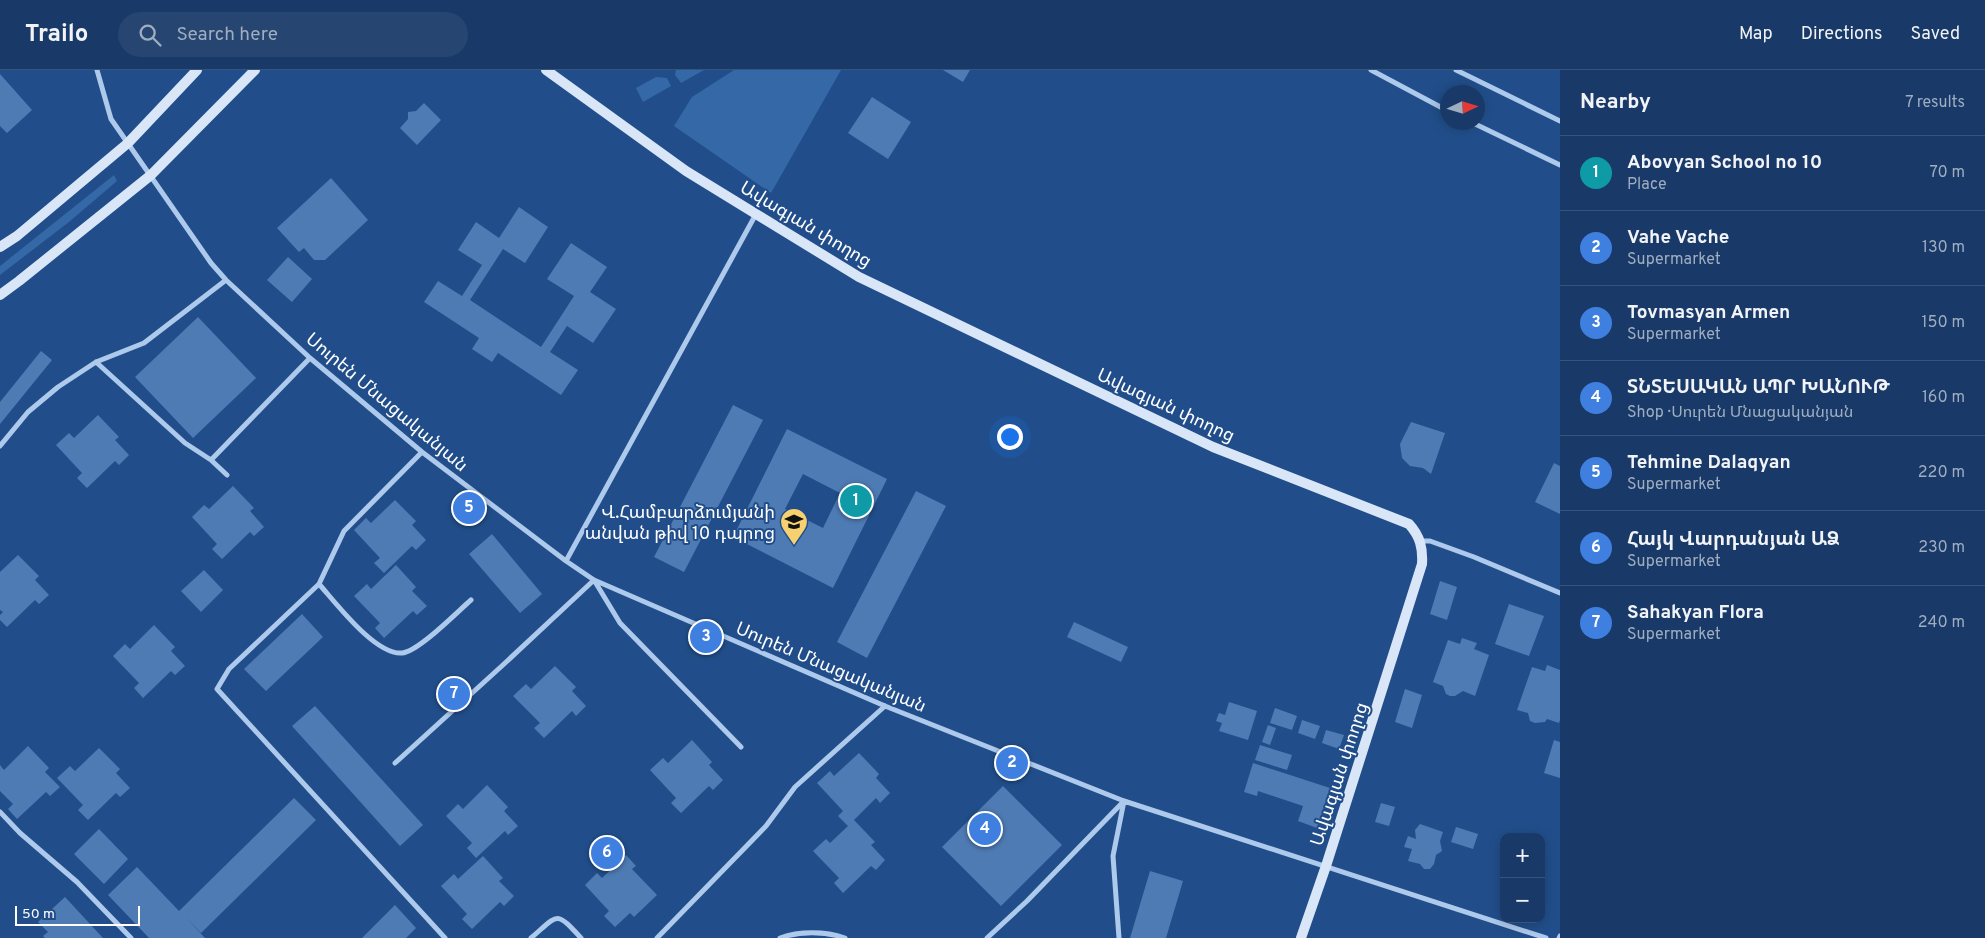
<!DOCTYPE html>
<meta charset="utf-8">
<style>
:root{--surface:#193a68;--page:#264571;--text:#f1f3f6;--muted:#9fadc0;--line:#37547c;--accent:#f7d16f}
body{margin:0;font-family:Overpass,"Noto Sans Armenian",sans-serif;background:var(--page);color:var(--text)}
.controls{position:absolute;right:15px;bottom:15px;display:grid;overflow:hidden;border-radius:10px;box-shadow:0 2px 12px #0003}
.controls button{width:45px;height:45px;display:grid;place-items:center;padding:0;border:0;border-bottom:1px solid var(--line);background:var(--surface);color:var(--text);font:25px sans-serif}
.compass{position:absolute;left:1440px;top:15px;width:45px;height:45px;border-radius:50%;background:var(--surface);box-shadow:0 2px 12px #0003;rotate:86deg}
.scale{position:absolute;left:15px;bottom:12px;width:125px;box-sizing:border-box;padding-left:5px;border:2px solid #fff;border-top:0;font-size:14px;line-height:18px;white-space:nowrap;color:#fff;-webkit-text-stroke:4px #214e8a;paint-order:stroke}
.you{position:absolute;left:1009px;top:366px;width:18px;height:18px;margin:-12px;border:4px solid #fff;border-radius:50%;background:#1a73e8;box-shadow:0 0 0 8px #1a73e833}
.badge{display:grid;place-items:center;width:32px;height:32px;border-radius:50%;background:var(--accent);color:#fff;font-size:16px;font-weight:700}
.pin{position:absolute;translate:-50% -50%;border:2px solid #fff;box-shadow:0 1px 5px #0006}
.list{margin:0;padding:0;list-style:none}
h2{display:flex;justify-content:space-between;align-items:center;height:65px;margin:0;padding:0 20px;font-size:21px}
h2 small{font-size:16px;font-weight:400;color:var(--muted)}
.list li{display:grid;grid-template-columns:32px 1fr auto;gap:15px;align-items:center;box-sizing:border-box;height:75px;padding:0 20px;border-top:1px solid var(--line)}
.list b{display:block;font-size:19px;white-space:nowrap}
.list p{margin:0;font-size:16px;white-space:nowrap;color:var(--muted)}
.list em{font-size:16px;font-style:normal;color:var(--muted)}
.icon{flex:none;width:28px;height:28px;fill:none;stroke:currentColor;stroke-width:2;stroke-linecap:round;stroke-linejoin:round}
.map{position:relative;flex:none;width:1560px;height:868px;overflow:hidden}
header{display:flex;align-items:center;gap:30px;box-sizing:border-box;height:70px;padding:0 25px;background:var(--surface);border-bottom:1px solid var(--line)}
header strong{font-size:24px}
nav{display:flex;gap:28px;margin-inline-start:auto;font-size:18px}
.search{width:350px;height:45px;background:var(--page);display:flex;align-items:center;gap:12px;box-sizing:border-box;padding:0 18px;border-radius:28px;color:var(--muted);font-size:19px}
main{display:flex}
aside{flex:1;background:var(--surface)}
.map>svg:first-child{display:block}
.green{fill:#3568a7}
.building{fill:#4e7bb3;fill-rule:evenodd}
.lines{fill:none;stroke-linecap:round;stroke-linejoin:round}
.street{stroke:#adc9eb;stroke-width:5}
.secondary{stroke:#d9e6f8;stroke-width:10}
.labels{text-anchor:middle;stroke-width:4;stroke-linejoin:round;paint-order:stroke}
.street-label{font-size:18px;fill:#fff;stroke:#214e8a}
.poi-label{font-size:18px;fill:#fff;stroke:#214e8a;text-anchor:end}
</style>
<header>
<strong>Trailo</strong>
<div class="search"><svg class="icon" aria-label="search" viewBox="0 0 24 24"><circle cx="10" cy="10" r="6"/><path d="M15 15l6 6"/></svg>Search here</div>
<nav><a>Map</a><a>Directions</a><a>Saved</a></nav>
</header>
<main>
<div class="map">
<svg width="1560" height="868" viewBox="0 0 1560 868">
<rect width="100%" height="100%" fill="#214e8a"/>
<path class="green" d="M 676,0 L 704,0 L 681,13 L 675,5 Z
M 734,0 L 841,0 L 771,123 L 674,56 L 692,27 Z
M 656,7 L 667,8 L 671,16 L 643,32 L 636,18 Z
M 114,105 L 117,111 L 69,152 L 0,205 L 0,196 Z"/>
<path class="building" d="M 943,0 L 970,0 L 963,12 Z
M 0,4 L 32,40 L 7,63 L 0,56 Z
M 872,27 L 911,52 L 888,89 L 848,63 Z
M 424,33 L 441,50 L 417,75 L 400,58 L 408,49 L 408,42 L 416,41 Z
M 331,108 L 368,150 L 325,190 L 314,190 L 304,178 L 299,182 L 277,158 Z
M 519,137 L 548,157 L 525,193 L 503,179 L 470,230 L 541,277 L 574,226 L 547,209 L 571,173 L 607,197 L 590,222 L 616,239 L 593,273 L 567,256 L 550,282 L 578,300 L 561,325 L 498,283 L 492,292 L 472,279 L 479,268 L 424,232 L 438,211 L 462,226 L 482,195 L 458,180 L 476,152 L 499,168 Z
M 288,187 L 312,209 L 292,232 L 267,210 Z
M 198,247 L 256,308 L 193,368 L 135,307 Z
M 41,281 L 52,290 L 0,354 L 0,332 Z
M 733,335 L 763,350 L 684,502 L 654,487 Z
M 98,345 L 119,367 L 115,370 L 129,385 L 119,395 L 115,391 L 87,418 L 77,408 L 82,403 L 56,375 L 69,363 L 74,368 Z
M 1411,352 L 1445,363 L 1431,404 L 1423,398 L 1410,396 L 1402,388 L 1400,374 Z
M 787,359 L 887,409 L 833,518 L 733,467 ZM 803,404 L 840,423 L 823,458 L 785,439 Z
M 1554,393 L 1560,396 L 1560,444 L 1535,432 Z
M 233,416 L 254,438 L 250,441 L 264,457 L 254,466 L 250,462 L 222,489 L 212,479 L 217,474 L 192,447 L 204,435 L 209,439 Z
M 916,421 L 946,436 L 867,588 L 837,572 Z
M 395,430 L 416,451 L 412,455 L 426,470 L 416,480 L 412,476 L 384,503 L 374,493 L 380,488 L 354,460 L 366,448 L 371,453 Z
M 492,464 L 542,524 L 520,543 L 469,484 Z
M 18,485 L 39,506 L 35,510 L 49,525 L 39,534 L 35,530 L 7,557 L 0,550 L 0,545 L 3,542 L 0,540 L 0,502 Z
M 396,495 L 416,517 L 412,521 L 427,536 L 417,545 L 413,541 L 384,568 L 375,558 L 380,553 L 354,526 L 367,514 L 371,519 Z
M 204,500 L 223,520 L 201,542 L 181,521 Z
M 1440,511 L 1457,517 L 1447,550 L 1430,544 Z
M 1509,534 L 1544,546 L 1529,586 L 1495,574 Z
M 302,544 L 323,567 L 266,621 L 244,599 Z
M 1074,552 L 1128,577 L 1121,592 L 1067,567 Z
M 154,555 L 175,577 L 171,581 L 185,596 L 175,605 L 171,601 L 143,628 L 134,618 L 139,613 L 113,586 L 125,574 L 130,579 Z
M 1462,568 L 1477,573 L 1474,579 L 1489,585 L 1475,626 L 1463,621 L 1455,626 L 1450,626 L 1446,624 L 1443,616 L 1433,612 L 1448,570 L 1460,574 Z
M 1547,595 L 1560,600 L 1560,650 L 1559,653 L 1547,649 L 1545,652 L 1535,653 L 1530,651 L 1528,643 L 1517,640 L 1532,597 L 1545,601 Z
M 555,596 L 576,617 L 572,621 L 586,636 L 576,646 L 572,641 L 544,668 L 534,658 L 540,653 L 513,626 L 526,614 L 531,619 Z
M 1405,619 L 1422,625 L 1412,658 L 1395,652 Z
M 1229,632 L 1257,641 L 1248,670 L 1219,661 L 1222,653 L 1216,651 L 1219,643 L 1225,645 Z
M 315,636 L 423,755 L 400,776 L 292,656 Z
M 1275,638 L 1297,646 L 1292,660 L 1270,653 Z
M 1302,650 L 1320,656 L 1315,669 L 1298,663 Z
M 1268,655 L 1276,658 L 1270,675 L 1262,672 Z
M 1326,660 L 1344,665 L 1339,679 L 1322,673 Z
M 692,670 L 712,692 L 709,695 L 723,710 L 713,720 L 709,716 L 681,743 L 671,733 L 676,728 L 650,700 L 663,688 L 668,693 Z
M 1554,670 L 1560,672 L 1560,708 L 1544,703 Z
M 1260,675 L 1292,685 L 1287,700 L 1255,690 Z
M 28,676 L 49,698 L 45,702 L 60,717 L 50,726 L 46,722 L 17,749 L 8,739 L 13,734 L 0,721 L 0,695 L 4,700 Z
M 99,678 L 120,699 L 116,703 L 130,718 L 120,727 L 116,723 L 88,750 L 78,740 L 83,735 L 57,708 L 70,696 L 75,701 Z
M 859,683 L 879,704 L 876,708 L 890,723 L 880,733 L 876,728 L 854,750 L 875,772 L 871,775 L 885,790 L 876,800 L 871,796 L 843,823 L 834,813 L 839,808 L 813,781 L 826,769 L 830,773 L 848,756 L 838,746 L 843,741 L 817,713 L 830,701 L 834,706 Z
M 1253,693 L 1330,718 L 1317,758 L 1298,751 L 1303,736 L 1258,721 L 1257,726 L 1244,722 Z
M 487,715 L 508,737 L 504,741 L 518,756 L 508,765 L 505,761 L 476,788 L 467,778 L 472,773 L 446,746 L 458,734 L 463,739 Z
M 1003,716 L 1062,775 L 1001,836 L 942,777 Z
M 294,728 L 316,750 L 201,863 L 185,846 L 205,868 L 149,868 L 108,825 L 137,797 L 179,841 Z
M 1381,733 L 1395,737 L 1389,756 L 1375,752 Z
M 1420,754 L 1443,762 L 1440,771 L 1442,781 L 1436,785 L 1434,794 L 1430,799 L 1424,799 L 1420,794 L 1408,791 L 1412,779 L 1404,777 L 1408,766 L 1416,769 L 1415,760 Z
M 1456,757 L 1478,764 L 1473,779 L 1451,772 Z
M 99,759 L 128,789 L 104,814 L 74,784 Z
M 626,785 L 636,796 L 632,799 L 657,825 L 634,847 L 630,843 L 615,857 L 604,846 L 609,841 L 585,815 L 597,803 L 602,808 Z
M 483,786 L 503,808 L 499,811 L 514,826 L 504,836 L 500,832 L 472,859 L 462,849 L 467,844 L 441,816 L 454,804 L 458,809 Z
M 1150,801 L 1183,811 L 1166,868 L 1130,868 Z
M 65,827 L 103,868 L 45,868 L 43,866 L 48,862 L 38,852 Z
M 395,835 L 416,858 L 406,868 L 362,868 Z"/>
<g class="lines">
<path class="street" d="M 97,0 L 111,49 L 211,193 L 226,210 L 310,288 L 422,382 L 566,491 L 594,510 L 885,636 L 1124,731 L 1546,868
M 1371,0 L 1448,41
M 1456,0 L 1560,51
M 1471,52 L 1560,95
M 96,292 L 185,373 L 211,390 L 227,405
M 0,376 L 28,342 L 58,317 L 96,292 L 144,273 L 226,210
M 422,382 L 344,461 L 319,514 C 336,533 375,585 402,583 C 418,582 457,542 471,530
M 211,390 L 310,288
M 1420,471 L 1430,471 L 1474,487 L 1560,523
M 566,491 L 756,144
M 319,514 L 229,599 L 217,619 L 445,868
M 395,693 L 504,594 L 594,510 L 620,553 L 741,677
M 0,742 L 20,763 L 77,812 L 131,868
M 531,868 C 559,844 555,840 581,868
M 657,868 L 766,756 L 795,717 L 885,636
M 780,868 C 799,861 825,861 845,868
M 987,868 L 1027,831 L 1124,731
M 1119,868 L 1113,786 L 1124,731
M 1559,868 L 1560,866"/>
<path class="secondary" d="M 546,0 L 686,101 L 859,207 L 1213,377 L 1409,454 C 1420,466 1423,478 1422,494 L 1326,796 L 1301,868
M 0,177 L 17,166 L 128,73 L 197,0
M 0,225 L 19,211 L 151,105 L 255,0"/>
</g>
<defs>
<symbol id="school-pin" viewBox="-11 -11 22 30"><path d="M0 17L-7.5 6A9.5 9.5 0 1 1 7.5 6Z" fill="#f7d16f" stroke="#214e8a"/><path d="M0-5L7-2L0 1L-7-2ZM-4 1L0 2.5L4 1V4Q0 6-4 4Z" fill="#111"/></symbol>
</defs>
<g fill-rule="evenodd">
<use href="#school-pin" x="778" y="436" width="32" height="43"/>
</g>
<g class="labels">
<g class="street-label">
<text transform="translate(806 154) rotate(31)" y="6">Ավագյան փողոց</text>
<text transform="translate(387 332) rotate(40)" y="6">Սուրեն Մնացականյան</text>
<text transform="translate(1166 335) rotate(25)" y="6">Ավագյան փողոց</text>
<text transform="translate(831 597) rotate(23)" y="6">Սուրեն Մնացականյան</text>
<text transform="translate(1339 704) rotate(-72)" y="6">Ավագյան փողոց</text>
</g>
<g class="poi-label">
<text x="775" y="448">Վ.Համբարձումյանի<tspan x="775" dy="21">անվան թիվ 10 դպրոց</tspan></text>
</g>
</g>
</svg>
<div class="controls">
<button>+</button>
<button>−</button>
</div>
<svg class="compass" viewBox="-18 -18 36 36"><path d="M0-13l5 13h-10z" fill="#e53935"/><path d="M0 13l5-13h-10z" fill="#9fadc0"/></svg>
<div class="scale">50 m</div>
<div class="you"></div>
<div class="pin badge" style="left:856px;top:431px;background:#0f9aa8">1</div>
<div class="pin badge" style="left:1012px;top:693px;background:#3f7fe0">2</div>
<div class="pin badge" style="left:706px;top:567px;background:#3f7fe0">3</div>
<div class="pin badge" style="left:985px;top:759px;background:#3f7fe0">4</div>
<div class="pin badge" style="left:469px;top:438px;background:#3f7fe0">5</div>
<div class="pin badge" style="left:607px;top:783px;background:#3f7fe0">6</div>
<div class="pin badge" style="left:454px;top:624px;background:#3f7fe0">7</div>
</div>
<aside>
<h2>Nearby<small>7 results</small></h2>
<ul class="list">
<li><span class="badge" style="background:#0f9aa8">1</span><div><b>Abovyan School no 10</b><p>Place</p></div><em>70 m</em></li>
<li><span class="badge" style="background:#3f7fe0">2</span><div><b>Vahe Vache</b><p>Supermarket</p></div><em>130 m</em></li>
<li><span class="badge" style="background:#3f7fe0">3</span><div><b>Tovmasyan Armen</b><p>Supermarket</p></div><em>150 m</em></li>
<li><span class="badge" style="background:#3f7fe0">4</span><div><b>ՏՆՏԵՍԱԿԱՆ ԱՊՐ ԽԱՆՈՒԹ</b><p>Shop · Սուրեն Մնացականյան</p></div><em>160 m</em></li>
<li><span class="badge" style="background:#3f7fe0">5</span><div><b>Tehmine Dalaqyan</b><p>Supermarket</p></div><em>220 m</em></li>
<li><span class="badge" style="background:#3f7fe0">6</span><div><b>Հայկ Վարդանյան ԱՁ</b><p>Supermarket</p></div><em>230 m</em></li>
<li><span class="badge" style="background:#3f7fe0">7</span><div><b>Sahakyan Flora</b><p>Supermarket</p></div><em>240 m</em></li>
</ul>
</aside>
</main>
